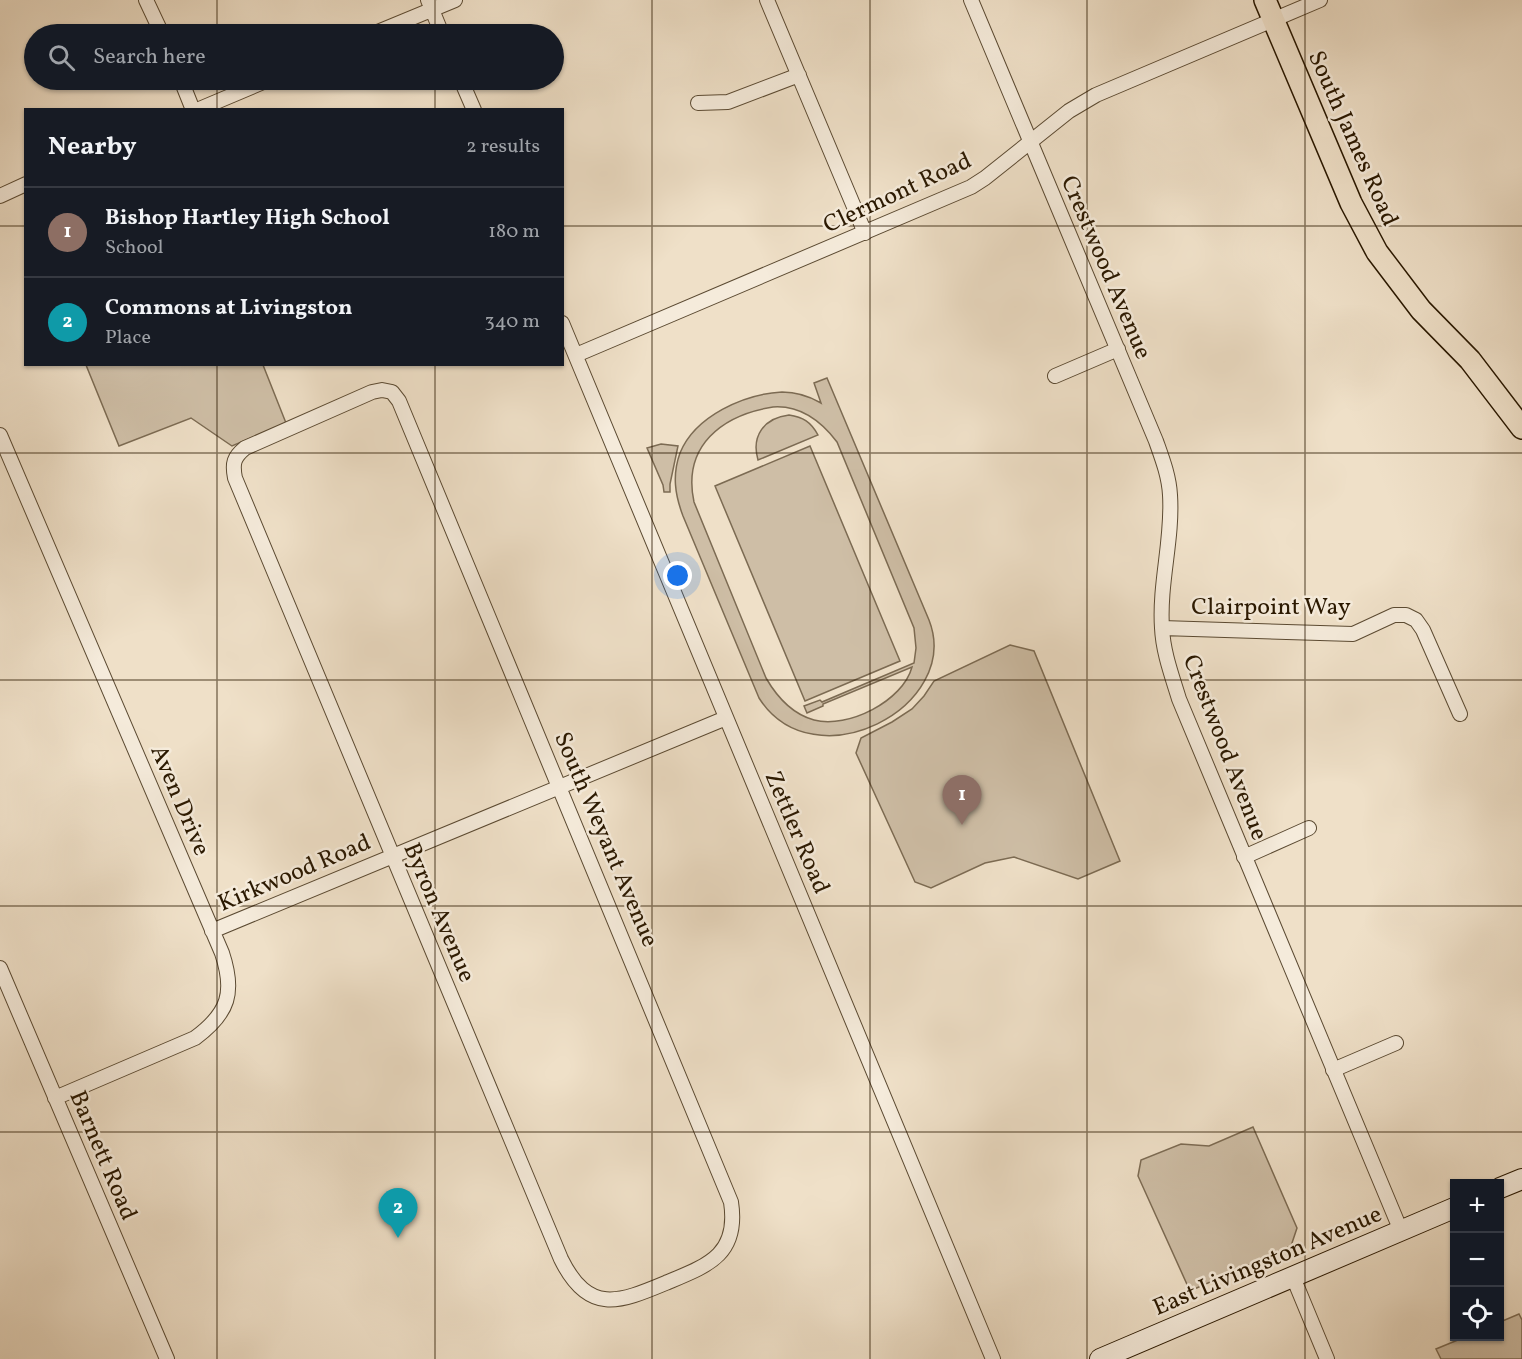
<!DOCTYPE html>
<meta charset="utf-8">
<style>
:root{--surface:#171b24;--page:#20242c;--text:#f1f3f6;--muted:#9ea1a6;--line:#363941;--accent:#0f766e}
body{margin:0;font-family:Vollkorn,serif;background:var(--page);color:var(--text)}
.controls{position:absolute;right:18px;bottom:18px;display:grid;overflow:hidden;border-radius:0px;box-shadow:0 2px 4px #0004}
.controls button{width:54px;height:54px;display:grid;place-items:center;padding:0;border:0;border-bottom:2px solid var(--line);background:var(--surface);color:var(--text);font:30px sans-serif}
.you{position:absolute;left:678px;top:576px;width:21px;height:21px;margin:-15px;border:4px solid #fff;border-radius:50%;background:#1a73e8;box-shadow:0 0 0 9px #1a73e833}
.badge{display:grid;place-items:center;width:39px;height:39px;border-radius:50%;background:var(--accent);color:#fff;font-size:20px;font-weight:700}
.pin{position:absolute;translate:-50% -50px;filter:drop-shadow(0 2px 3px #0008)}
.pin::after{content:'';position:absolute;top:32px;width:21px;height:18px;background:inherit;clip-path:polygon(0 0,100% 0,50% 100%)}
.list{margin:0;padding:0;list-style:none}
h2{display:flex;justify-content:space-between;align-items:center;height:78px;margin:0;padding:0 24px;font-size:26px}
h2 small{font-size:20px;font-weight:400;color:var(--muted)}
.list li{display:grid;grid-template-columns:39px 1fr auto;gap:18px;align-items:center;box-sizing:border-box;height:90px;padding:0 24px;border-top:2px solid var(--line)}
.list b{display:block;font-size:22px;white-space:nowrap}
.list p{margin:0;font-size:20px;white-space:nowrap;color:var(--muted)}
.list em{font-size:20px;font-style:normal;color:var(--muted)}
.icon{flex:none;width:33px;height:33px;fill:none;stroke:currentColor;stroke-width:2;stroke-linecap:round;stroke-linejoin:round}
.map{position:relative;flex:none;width:1522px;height:1359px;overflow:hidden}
.search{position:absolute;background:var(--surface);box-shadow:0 2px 4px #0004;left:24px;top:24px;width:540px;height:66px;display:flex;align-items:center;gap:15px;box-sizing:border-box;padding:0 21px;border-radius:33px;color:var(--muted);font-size:22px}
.panel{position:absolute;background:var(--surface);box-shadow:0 2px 4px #0004;left:24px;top:108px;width:540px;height:258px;border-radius:0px}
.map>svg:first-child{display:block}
.green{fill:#cebea6;stroke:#7c6b53;stroke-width:1.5;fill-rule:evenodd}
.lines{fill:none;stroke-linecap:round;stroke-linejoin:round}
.street-casing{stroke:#5b4a32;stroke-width:16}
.secondary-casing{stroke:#2a1800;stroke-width:22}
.primary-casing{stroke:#2a1800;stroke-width:24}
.street{stroke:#f5ebdb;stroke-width:14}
.secondary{stroke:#f5ebdb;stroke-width:20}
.primary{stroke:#efe0c8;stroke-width:21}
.grid{fill:none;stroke:#2a1800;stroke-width:1.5;stroke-opacity:0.55}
.labels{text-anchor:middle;stroke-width:5;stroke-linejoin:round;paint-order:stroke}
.street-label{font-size:24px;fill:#2a1800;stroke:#f5ebdb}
</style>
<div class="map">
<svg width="1522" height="1359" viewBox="0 0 1522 1359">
<rect width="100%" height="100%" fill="#efe0c8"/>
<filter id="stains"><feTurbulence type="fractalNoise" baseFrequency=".00333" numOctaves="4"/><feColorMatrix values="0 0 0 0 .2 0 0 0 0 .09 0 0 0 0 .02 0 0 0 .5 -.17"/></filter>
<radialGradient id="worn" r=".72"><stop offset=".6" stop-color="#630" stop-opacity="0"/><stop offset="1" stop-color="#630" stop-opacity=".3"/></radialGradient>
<path class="green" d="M 86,365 L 263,365 L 286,423 L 232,446 L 191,418 L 119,446 Z
M 827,378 L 929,620 C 963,707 814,784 759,698 L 683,516 C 675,495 672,475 680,453 C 695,416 744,394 782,392 C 796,392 809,396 821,403 L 814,383 ZM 773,407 C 801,405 821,421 837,442 L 914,628 L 916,648 L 914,663 L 822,702 L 820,700 L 804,706 L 807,713 L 823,706 L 823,704 L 912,667 C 903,701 848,729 814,720 C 792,714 777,697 766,678 L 694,502 C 682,446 722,415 773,407 Z
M 789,415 C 803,417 811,422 818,435 L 758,460 C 751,436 764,418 789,415 Z
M 661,444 L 678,446 L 670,484 L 670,492 L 664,492 L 663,485 L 647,448 Z
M 810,446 L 900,661 L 805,701 L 715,486 Z
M 1010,645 L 1034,651 L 1120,861 L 1078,879 L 1014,857 L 985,863 L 931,888 L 915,882 L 856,753 L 861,738 L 892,722 L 912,709 L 924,696 L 934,681 Z
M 1253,1127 L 1297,1228 L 1291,1246 L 1190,1291 L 1138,1176 L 1141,1160 L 1181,1144 L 1209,1146 Z
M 1519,1314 L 1522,1320 L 1522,1359 L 1441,1359 L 1436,1349 L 1465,1337 L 1500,1336 L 1500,1322 Z"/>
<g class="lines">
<defs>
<path id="street" d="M 146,0 L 162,34
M 428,0 L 442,34
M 767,0 L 865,233
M 971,0 L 1156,441 C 1162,458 1169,476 1170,495 C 1173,539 1159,583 1162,628 C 1163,652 1172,676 1179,699 L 1401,1231
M 373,34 L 455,0
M 181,80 L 193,110
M 461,80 L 474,110
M 698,103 L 728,102 L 799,75
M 197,110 L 268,80
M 0,196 L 26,184
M 562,323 L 993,1359
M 576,355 L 971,187 L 985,178 L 1069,111 L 1096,95 L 1320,0
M 1055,376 L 1118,349
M 382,390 L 392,392 L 399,401 L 731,1202 C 739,1254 709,1265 668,1282 C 620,1302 589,1316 561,1259 L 235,478 C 232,463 234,457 245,448 L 372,392 Z
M 0,435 L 222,953 C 235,992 229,1013 195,1038 L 55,1098
M 1162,628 L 1353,634 L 1394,615 L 1406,615 L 1416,620 L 1423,630 L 1460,714
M 1244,857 L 1309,828
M 212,931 L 726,718
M 0,968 L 167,1359
M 1333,1070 L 1396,1043
M 1293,1277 L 1327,1359"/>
<path id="secondary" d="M 1500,1188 L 1522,1179
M 1100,1359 L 1454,1208"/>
<path id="primary" d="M 1265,0 L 1351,203 L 1377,252 L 1421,310 L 1470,360 L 1522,428"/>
</defs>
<use href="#street" class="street-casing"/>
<use href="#secondary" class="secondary-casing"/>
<use href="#primary" class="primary-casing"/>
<use href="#street" class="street"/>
<use href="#secondary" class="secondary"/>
<use href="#primary" class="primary"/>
</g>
<path class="grid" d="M 217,0 L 217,34M 435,0 L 435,34M 652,0 L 652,1359M 870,0 L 870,1359M 1087,0 L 1087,1359M 1305,0 L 1305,1359M 217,80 L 217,110M 435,80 L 435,110M 0,226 L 26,226M 562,226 L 1522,226M 217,364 L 217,1359M 435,364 L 435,1359M 0,453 L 1522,453M 0,680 L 1522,680M 0,906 L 1522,906M 0,1132 L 1522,1132"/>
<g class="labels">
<g class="street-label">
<text transform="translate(1354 138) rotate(66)" y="8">South James Road</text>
<text transform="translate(897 192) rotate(-25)" y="8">Clermont Road</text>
<text transform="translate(1107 267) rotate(67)" y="8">Crestwood Avenue</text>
<text x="1271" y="614">Clairpoint Way</text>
<text transform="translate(1226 747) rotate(69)" y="8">Crestwood Avenue</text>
<text transform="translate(181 800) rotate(67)" y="8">Aven Drive</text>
<text transform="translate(798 832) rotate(67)" y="8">Zettler Road</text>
<text transform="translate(607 839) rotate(67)" y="8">South Weyant Avenue</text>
<text transform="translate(294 872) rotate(-23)" y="8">Kirkwood Road</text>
<text transform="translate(440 912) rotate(67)" y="8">Byron Avenue</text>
<text transform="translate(104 1155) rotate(67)" y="8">Barnett Road</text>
<text transform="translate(1267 1260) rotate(-23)" y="8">East Livingston Avenue</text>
</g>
</g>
<rect width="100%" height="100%" filter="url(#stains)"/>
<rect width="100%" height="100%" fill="url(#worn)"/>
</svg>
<div class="controls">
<button>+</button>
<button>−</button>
<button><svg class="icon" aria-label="locate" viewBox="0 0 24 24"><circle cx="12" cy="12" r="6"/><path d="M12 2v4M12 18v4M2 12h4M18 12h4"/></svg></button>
</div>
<div class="you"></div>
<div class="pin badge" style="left:962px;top:825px;background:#8d6e63">1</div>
<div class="pin badge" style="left:398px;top:1238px;background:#0f9aa8">2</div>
<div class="search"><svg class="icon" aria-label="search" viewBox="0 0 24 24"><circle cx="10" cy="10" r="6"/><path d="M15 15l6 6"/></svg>Search here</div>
<section class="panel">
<h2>Nearby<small>2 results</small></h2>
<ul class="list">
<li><span class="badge" style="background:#8d6e63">1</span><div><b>Bishop Hartley High School</b><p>School</p></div><em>180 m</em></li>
<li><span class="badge" style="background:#0f9aa8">2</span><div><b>Commons at Livingston</b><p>Place</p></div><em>340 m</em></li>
</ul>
</section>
</div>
